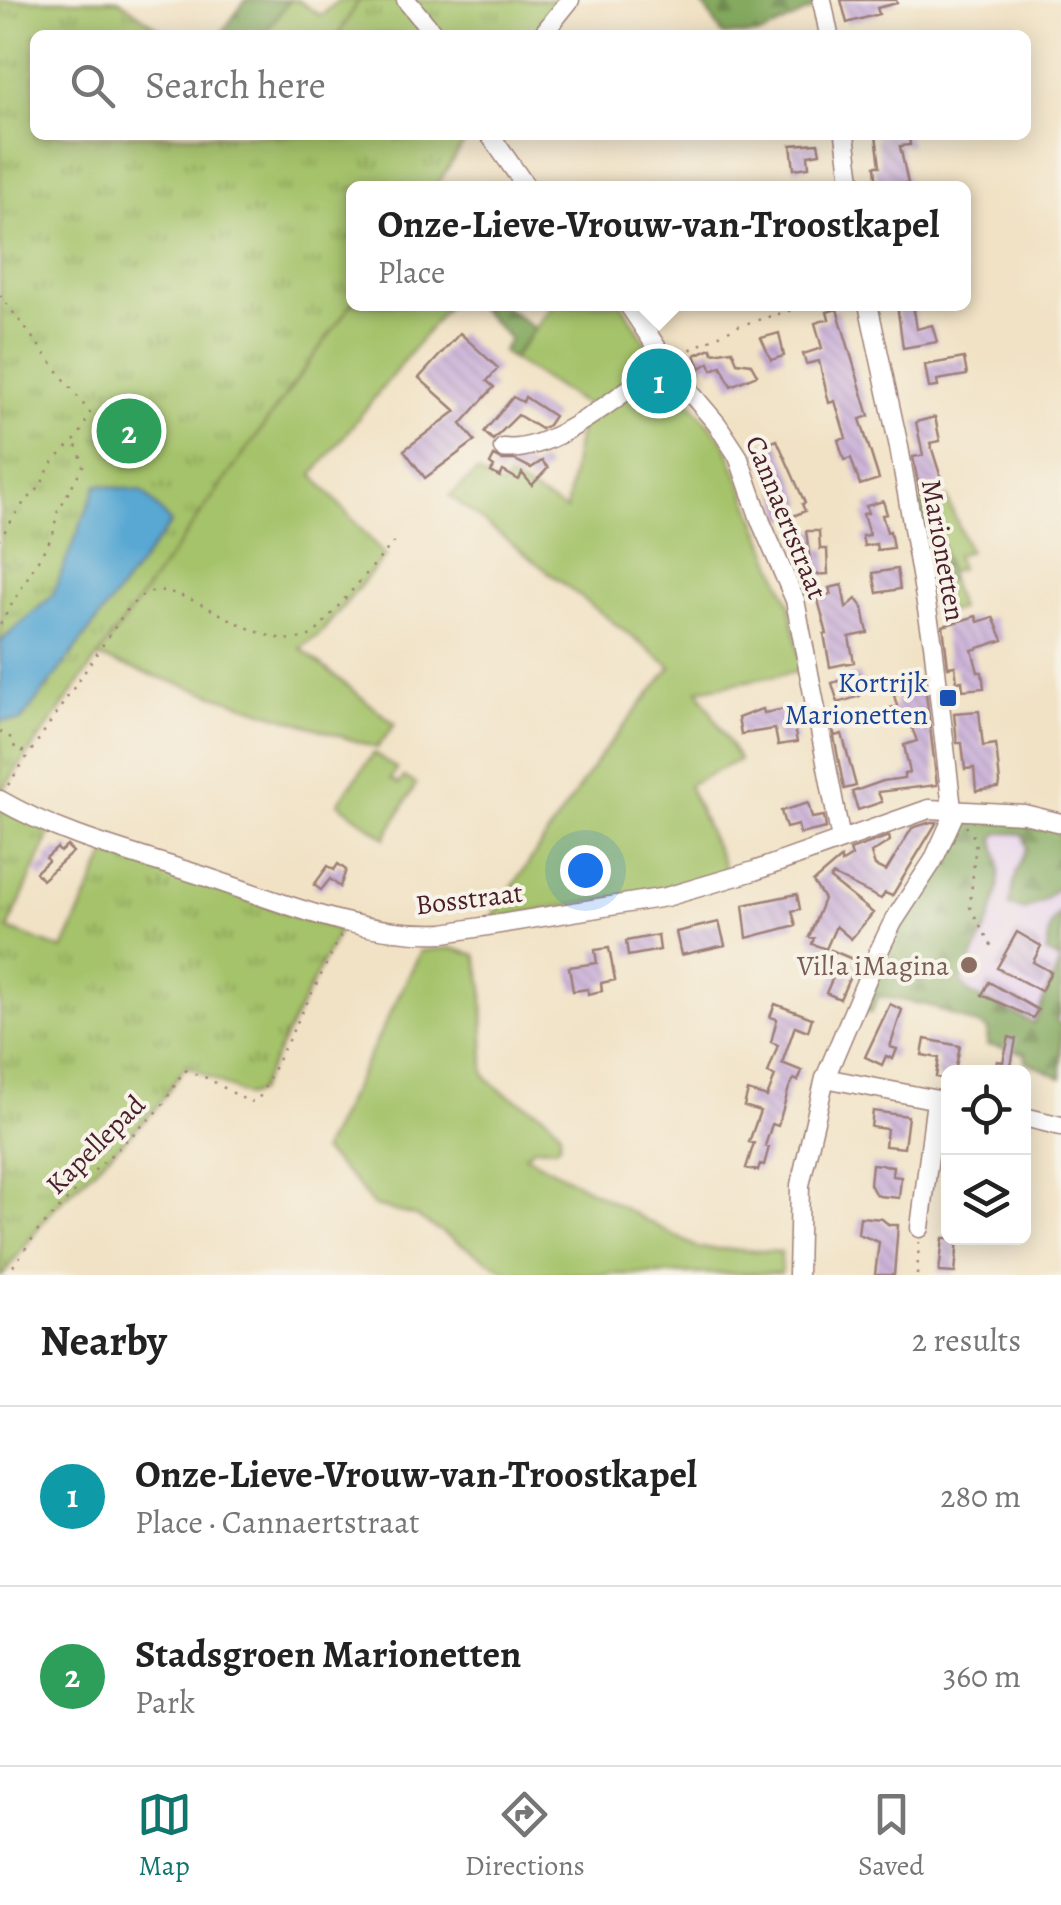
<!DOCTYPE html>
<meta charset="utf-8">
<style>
:root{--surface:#fff;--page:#f6f6f6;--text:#222;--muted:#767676;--line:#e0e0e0;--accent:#0f766e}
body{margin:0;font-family:Alegreya,serif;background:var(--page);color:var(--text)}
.controls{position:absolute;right:30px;bottom:30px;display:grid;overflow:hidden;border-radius:15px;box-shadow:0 5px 25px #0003}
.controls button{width:90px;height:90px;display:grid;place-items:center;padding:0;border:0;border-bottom:2px solid var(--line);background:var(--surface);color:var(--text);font:50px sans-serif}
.you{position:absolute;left:585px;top:870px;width:35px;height:35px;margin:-25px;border:8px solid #fff;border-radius:50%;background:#1a73e8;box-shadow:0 0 0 15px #1a73e833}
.badge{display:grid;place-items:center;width:65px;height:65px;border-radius:50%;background:var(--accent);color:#fff;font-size:32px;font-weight:700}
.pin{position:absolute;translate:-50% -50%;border:5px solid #fff;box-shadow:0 2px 10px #0006}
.popup{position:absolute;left:346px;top:181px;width:625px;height:130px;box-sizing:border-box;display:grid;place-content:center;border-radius:15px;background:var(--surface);filter:drop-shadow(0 2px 8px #0005);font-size:32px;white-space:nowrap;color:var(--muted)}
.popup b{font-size:38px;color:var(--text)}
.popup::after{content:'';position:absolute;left:50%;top:100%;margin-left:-20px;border:20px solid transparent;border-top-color:var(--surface)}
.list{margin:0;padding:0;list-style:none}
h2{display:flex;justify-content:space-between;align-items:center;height:130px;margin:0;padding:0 40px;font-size:42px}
h2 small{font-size:32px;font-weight:400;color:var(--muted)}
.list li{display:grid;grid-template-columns:65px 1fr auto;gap:30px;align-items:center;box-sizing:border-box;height:180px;padding:0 40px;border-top:2px solid var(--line)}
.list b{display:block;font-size:38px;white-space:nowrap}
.list p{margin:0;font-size:32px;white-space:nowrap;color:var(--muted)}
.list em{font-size:32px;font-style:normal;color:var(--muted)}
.icon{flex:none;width:55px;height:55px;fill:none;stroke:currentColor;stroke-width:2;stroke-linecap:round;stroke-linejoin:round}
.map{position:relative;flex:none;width:1061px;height:1275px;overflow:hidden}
.search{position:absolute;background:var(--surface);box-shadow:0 5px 25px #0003;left:30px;right:30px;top:30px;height:110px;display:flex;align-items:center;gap:25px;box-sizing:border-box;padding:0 35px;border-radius:15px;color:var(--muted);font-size:38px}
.sheet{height:490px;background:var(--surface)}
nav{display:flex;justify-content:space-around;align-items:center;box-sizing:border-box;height:140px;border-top:2px solid var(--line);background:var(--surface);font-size:28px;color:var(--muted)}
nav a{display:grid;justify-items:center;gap:5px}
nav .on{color:var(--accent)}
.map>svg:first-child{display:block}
.built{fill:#e7d2ef}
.green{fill:#a5c36a;stroke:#78714a;stroke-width:2.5}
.forest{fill:url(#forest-firs);stroke:#676444;stroke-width:2.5}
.park{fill:url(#park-tufts);stroke:#78714a;stroke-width:2.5}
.water{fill:#59a8d3;stroke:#52647f;stroke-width:2.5}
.building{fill:url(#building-back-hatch)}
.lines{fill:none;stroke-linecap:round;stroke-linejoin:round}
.minor-casing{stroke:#9e8078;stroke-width:21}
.path{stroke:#9e8078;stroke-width:2.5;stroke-dasharray:2.5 8;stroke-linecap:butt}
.minor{stroke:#fff;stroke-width:18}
.transit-dot{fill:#1a4fb4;stroke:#f7f3e8;stroke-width:4}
.education-dot{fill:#8d6e63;stroke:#f7f3e8;stroke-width:4}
.labels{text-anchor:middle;stroke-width:8;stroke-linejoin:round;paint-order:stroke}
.street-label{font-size:28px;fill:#4a1f2b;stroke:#f7f3e8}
.transit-label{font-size:28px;fill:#164399;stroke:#f7f3e8;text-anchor:end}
.education-label{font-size:28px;fill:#785e54;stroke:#f7f3e8;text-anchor:end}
</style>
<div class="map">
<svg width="1061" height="1275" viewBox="0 0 1061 1275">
<defs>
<pattern id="forest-firs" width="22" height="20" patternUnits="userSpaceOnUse" patternTransform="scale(2.5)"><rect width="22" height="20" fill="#84a95e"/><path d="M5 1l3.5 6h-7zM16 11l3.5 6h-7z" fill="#6e894e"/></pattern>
<pattern id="park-tufts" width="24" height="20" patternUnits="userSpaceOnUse" patternTransform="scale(2.5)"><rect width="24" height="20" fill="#a5c36a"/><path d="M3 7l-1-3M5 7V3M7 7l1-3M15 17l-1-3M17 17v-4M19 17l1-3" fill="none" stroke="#889e57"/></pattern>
<pattern id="building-back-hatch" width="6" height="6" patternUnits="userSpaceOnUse" patternTransform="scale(2.5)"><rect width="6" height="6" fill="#c8add7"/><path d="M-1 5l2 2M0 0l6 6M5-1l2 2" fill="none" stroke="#ad94b9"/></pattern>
</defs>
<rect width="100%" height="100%" fill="#f7f3e8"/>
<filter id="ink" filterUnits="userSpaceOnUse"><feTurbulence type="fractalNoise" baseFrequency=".01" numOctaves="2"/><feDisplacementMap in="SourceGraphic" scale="20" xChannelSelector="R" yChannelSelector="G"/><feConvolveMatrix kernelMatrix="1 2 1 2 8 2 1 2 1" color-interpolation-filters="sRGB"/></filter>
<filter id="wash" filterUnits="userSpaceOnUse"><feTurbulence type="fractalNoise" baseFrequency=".0048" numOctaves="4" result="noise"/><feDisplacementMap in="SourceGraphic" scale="40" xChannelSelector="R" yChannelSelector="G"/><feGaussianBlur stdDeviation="2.25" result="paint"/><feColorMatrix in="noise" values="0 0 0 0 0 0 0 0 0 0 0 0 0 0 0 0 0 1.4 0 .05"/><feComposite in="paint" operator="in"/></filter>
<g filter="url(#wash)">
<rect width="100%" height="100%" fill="#f1e2c5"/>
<path class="built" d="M 967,821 L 1061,826 L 1061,1078 L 1026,1061 L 1025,1053 L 987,1045 L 988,1029 L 927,1005 L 912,1005 L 909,907 L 944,858 L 959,827 Z"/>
<path class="green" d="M 290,0 L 297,0 L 321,16 L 339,0 L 398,0 L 428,35 L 263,35 Z
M 354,300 L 354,304 L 449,304 L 313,475 L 385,556 L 319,635 L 300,648 L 395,724 L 377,748 L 97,657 Z
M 553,304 L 622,304 L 657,360 L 592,405 L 582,403 L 512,359 Z
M 670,378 L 725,443 L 790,605 L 802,671 L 698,690 L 739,760 L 688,785 L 727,873 L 668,888 L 491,919 L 601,755 L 671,667 L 450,496 L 477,472 L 501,487 L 508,478 L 566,510 L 580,424 L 646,382 L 664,390 Z
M 947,498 L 969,551 L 956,555 L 960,569 L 948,572 L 932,503 Z
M 931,538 L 941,580 L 950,579 L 959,609 L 935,615 L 922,540 Z
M 374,753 L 397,769 L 391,779 L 399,784 L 404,777 L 416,784 L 385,838 L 338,803 Z
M 450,948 L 476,955 L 483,985 L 484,1073 C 502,1102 540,1102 560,1131 L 560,1143 L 555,1148 L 535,1147 L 525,1155 L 698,1248 L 781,1252 L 781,1273 L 512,1275 L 415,1216 L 374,1206 L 354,1181 L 322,1151 L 421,951 Z"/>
<path class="forest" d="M 246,0 L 290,0 L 263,35 L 220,35 Z
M 700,0 L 816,0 L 818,6 L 760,35 L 723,35 Z
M 475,304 L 501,304 L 535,329 L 512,359 L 502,352 L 510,339 Z
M 932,503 L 950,579 L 942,581 L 931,538 L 922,540 L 914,506 Z
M 981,819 L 1061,826 L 1061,884 L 1045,900 L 1025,910 L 1009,906 L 1016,874 L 1027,848 L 1023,834 L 999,833 L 994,838 C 995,847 998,854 999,862 C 1003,905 979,944 961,981 L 969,993 L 1034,1023 L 1060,961 L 1046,953 C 1052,933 1043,930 1061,912 L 1061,1011 L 1056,1021 L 1061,1024 L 1061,1078 L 1026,1061 L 1025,1053 L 987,1045 L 988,1029 L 927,1005 L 878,996 L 871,1013 L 859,1009 L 909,907 L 944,858 L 959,827 L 967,821 Z"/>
<path class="park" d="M 0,0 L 119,0 L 168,35 L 35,35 L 35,135 L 469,135 L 435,188 L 354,188 L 354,300 L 1,792 L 0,803 Z
M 359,0 L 563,0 L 534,35 L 338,35 Z
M 0,804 L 51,831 L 8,929 L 63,950 L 107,853 L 339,930 L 257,1093 L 246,1096 L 190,1067 L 184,1068 L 154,1111 L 53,1209 L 3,1275 L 0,1275 Z"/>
<path class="water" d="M 97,485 L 142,491 L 171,523 L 21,721 L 0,721 L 0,642 L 52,596 Z"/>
<g id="blocks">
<path class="building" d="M 841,0 L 896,0 L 897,3 L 877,8 L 879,14 L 847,23 Z
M 876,135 L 909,135 L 910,145 L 900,146 L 909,188 L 877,188 L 875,166 L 880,166 Z
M 818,143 L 820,153 L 808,155 L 809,167 L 794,169 L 791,145 Z
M 897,304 L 913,304 L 917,329 L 932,325 L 937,342 L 903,348 Z
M 837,309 L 869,416 L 860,419 L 879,479 L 860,485 L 851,458 L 844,460 L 838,440 L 846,438 L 835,401 L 829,403 L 819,361 L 806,364 L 803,354 L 822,348 L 815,323 L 829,319 L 827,312 Z
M 460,333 L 498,368 L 487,381 L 494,387 L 461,424 L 475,441 L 425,478 L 404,450 L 456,411 L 419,378 Z
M 779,333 L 784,356 L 771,360 L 761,338 Z
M 711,348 L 713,353 L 732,350 L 737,362 L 751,364 L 757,375 L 731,386 L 721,366 L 712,370 L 709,363 L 700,368 L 695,355 Z
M 964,358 L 967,375 L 937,380 L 938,387 L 929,388 L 925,365 Z
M 513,397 L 523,402 L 525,397 L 554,416 L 548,425 L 541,429 L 518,415 L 493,440 L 484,432 Z
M 935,417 L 940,441 L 930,443 L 943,484 L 928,486 L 929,492 L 920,494 L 913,457 L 923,455 L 916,422 Z
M 777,440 L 805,503 L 802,504 L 805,511 L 784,520 L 775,484 L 755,448 Z
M 494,456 L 502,460 L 515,460 L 531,468 L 542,461 L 548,468 L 532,485 L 522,473 L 519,480 L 503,471 L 500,477 L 491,472 L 494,467 L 490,464 Z
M 883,501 L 887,514 L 882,515 L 887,532 L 890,531 L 893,548 L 877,550 L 876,544 L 864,546 L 862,536 L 869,535 L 863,514 L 868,513 L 866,506 Z
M 806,531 L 819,531 L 820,549 L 827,549 L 828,574 L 812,575 Z
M 897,569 L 900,589 L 877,593 L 873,573 Z
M 842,585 L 846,608 L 856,599 L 863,608 L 868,633 L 849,637 L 854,662 L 830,667 L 824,634 L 827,634 L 817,596 L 831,594 L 829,588 Z
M 976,616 L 978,622 L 993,617 L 1003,640 L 972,650 L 978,672 L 982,672 L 984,688 L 963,690 L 962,681 L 957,682 L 955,666 L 948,667 L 943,626 Z
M 859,674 L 864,690 L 859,691 L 860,696 L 838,703 L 832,683 Z
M 925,685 L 937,785 L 878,792 L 882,802 L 858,810 L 852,792 L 883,781 L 904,778 L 904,774 L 910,773 L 904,745 L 917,741 L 909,720 L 894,724 L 890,708 L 897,706 L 894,695 Z
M 790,708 L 797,742 L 778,745 L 775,729 L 741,734 L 738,718 L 759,710 L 763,709 L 764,713 Z
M 979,711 L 983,746 L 996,744 L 1000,783 L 999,788 L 976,791 L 974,768 L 965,769 L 962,743 L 957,743 L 954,713 Z
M 832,726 L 835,736 L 842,734 L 856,786 L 844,789 Z
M 808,803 L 812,818 L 824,816 L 826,828 L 800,834 L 798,825 L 786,828 L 781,811 Z
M 931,822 L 937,822 L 892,896 L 885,893 L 881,899 L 833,875 L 830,879 L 873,913 L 851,939 L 836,926 L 826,949 L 812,944 L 814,938 L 809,937 L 824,899 L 813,882 L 841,858 L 841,863 L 852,856 L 850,850 L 889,836 L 890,841 L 871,853 L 875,866 L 886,871 L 912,828 Z
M 67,846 L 73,852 L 42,880 L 36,872 L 48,861 L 46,858 L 57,848 L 60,852 Z
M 338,864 L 346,870 L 340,887 L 330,879 L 321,890 L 314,885 L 328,866 L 334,870 Z
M 797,894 L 800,909 L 792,911 L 796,925 L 747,938 L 743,905 Z
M 719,922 L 725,945 L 681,955 L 676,932 Z
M 1017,932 L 1041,946 L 1033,962 L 1051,972 L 1041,991 L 997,968 Z
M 658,935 L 660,950 L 628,956 L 626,941 Z
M 609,948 L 615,980 L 601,983 L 602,991 L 588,994 L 588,989 L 573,991 L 569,967 L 597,963 L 595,950 Z
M 831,950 L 857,961 L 840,999 L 826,993 L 838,966 L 826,961 Z
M 989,982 L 1038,1010 L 1033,1018 L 982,995 Z
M 775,1004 L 812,1018 L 808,1031 L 795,1026 L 782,1063 L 802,1071 L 798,1081 L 794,1079 L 789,1088 L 778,1126 L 772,1124 L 765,1146 L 769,1147 L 764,1165 L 760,1164 L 758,1171 L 746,1168 L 754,1143 L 749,1142 L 760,1111 L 744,1106 L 748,1091 L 767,1097 L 775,1076 L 768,1073 L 778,1045 L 771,1042 L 777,1019 L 770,1017 Z
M 890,1004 L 902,1010 L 890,1047 L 897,1049 L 893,1059 L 886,1056 L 882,1065 L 865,1057 Z
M 1009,1037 L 1016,1039 L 1010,1072 L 995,1072 L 997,1061 L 1003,1062 Z
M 925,1039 L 960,1046 L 955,1072 L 948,1072 L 948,1080 L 936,1077 L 939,1058 L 922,1055 Z
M 873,1111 L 908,1116 L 904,1148 L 885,1146 L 887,1129 L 871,1127 Z
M 872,1164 L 893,1166 L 892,1176 L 901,1177 L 899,1198 L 879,1196 L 874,1192 L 870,1184 Z
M 860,1217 L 882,1219 L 889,1225 L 898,1225 L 894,1275 L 875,1275 L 879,1242 L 858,1234 Z
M 943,1238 L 958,1238 L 955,1273 L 939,1272 Z"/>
</g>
</g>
<g filter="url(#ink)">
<use href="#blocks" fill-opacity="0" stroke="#9e8078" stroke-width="2.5"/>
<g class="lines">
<defs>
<path id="minor" d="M 406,0 L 435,35
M 822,0 L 829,35
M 542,35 L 570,0
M 490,135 L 527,188
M 845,135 L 852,188
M 628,304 L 673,372 L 717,424 L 738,456 L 761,522 L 795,600 L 841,840
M 503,448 C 552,455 626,389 666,362
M 0,800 C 62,836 132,853 200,875 C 279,901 359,937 444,933 L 666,897 L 754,871 L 929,809 L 1024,814 L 1061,823
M 825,1078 L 948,1102
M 1024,1117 L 1061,1126
M 920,1228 L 936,1100
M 798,1275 L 800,1185 L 825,1078 L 878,953 L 893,922 L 933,861 L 953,817 L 933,644 L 899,447 L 868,304"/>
</defs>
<use href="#minor" class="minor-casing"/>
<path class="path" d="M 0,295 L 90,413 L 79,436 L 51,464 L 40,487 L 20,507 L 0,539
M 681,354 L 738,326 L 811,304
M 0,624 L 53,535 L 57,513 L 84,464 L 74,441
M 0,731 L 11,738 L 16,750 L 29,752
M 8,785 L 125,612 C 132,605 140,595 150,592 C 193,581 266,662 315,633 L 394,542
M 966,826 L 976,840 L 970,907 L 993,949
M 7,1275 L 37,1232 L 95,1170 L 161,1108 L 184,1070 L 207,1078 L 249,1102 L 258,1100 L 341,935
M 917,1275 L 919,1242"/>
<use href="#minor" class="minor"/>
</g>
</g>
<rect class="transit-dot" x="938" y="688" width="20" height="20" rx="5"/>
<circle class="education-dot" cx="969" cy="965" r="10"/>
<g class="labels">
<g class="street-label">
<text transform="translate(787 517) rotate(68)" y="10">Cannaertstraat</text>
<text transform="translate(944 550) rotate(80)" y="10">Marionetten</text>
<text transform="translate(469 898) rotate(-7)" y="10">Bosstraat</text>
<text transform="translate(95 1144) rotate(-45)" y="10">Kapellepad</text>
</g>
<g class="transit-label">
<text x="928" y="692">Kortrijk<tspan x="928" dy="32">Marionetten</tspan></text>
</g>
<g class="education-label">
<text x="949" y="975">Vil!a iMagina</text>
</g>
</g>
</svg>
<div class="controls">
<button><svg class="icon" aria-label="locate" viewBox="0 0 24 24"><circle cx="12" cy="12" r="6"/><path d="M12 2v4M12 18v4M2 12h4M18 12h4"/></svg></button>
<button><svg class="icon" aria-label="layers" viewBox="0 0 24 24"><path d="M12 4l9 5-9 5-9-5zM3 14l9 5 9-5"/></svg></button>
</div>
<div class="you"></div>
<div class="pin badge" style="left:659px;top:381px;background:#0f9aa8">1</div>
<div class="popup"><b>Onze-Lieve-Vrouw-van-Troostkapel</b>Place</div>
<div class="pin badge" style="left:129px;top:431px;background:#2e9e5b">2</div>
<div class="search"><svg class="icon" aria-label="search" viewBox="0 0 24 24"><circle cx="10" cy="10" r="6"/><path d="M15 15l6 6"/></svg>Search here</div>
</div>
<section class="sheet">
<h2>Nearby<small>2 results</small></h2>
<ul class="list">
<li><span class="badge" style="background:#0f9aa8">1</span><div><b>Onze-Lieve-Vrouw-van-Troostkapel</b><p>Place · Cannaertstraat</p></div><em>280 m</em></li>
<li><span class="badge" style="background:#2e9e5b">2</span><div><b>Stadsgroen Marionetten</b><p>Park</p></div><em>360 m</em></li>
</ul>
</section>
<nav>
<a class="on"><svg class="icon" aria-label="map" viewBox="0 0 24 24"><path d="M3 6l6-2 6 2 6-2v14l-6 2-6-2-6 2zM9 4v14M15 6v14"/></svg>Map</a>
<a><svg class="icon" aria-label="directions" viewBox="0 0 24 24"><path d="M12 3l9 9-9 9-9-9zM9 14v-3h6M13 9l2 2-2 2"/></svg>Directions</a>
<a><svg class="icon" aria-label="saved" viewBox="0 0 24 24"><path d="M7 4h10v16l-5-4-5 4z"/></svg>Saved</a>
</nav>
